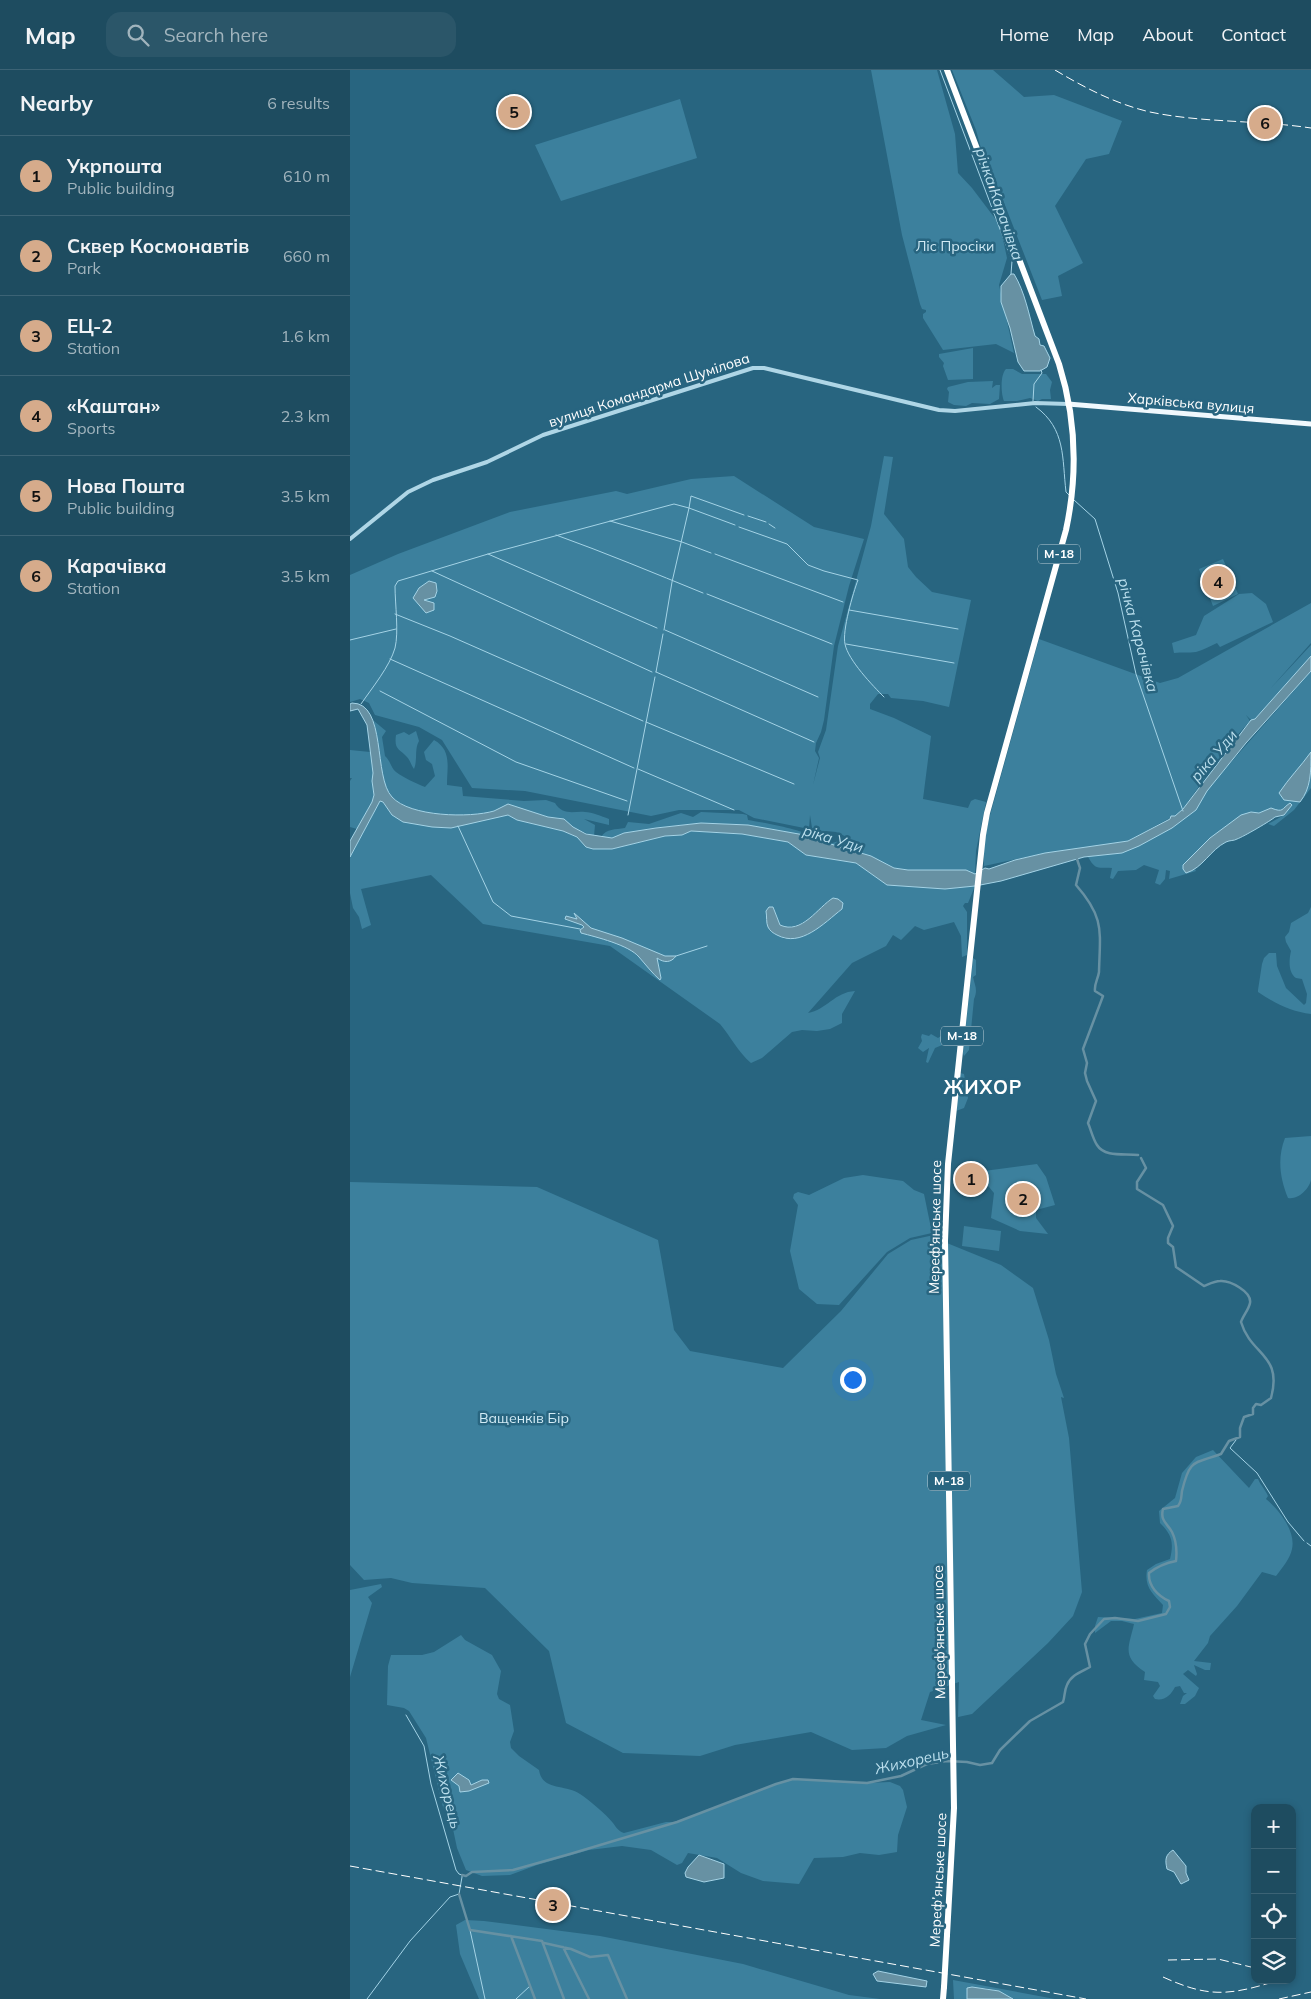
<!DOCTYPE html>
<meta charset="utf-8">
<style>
:root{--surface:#1e4c60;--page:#2b5669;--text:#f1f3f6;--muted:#a1b4bd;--line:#3c6375;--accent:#d6ab8b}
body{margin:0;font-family:Mulish,sans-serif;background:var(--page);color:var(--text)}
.controls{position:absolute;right:15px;bottom:15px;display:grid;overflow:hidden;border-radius:10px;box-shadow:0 2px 8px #0003}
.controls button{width:45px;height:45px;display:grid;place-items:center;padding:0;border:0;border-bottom:1px solid var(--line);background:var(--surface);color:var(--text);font:25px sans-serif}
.you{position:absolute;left:502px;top:1309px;width:18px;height:18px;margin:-12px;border:4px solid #fff;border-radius:50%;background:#1a73e8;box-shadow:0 0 0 8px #1a73e833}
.badge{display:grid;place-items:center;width:32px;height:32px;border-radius:50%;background:var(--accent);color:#111;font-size:16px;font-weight:700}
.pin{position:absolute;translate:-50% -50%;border:2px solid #fff;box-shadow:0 1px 5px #0006}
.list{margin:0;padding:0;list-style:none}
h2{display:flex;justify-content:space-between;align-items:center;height:65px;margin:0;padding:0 20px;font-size:21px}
h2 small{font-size:16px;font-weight:400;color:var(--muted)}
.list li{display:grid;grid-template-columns:32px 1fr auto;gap:15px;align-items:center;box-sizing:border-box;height:80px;padding:0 20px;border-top:1px solid var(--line)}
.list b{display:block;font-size:19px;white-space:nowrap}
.list p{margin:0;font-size:16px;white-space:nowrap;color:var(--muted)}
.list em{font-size:16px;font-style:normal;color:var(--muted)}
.icon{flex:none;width:28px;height:28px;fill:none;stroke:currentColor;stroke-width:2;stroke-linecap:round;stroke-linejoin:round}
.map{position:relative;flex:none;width:961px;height:1929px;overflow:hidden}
header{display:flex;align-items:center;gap:30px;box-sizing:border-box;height:70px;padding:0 25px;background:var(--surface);border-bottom:1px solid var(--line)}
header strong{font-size:24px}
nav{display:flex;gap:28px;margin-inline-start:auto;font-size:18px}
.search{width:350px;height:45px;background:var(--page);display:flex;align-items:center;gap:12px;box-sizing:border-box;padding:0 18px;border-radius:15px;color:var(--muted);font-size:19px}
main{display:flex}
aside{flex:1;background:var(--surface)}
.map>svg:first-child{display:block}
.green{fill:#3c809d;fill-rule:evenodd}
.water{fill:#6791a3;stroke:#a4d3e6}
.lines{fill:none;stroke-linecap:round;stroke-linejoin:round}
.stream{stroke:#a4d3e6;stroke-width:1}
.canal{stroke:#6791a3;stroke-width:2.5}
.minor{stroke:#afd6e6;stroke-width:4}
.major{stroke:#f0f8fd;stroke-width:5}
.highway{stroke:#fff;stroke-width:6}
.rail{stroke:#fff;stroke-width:1;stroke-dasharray:9 4;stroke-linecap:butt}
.highway-bridge{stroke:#fff;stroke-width:6}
.labels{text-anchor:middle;stroke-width:5;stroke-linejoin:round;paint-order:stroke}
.shield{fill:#286580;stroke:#bed1d9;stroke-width:1}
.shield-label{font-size:12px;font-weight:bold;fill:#fff}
.park-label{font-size:14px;fill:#d2ebf5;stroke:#286580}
.street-label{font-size:14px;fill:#fff;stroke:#286580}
.water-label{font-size:15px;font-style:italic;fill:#bbdfed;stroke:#286580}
.district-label{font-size:19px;font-weight:bold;letter-spacing:1px;fill:#fff;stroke:#286580}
</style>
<header>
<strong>Map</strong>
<div class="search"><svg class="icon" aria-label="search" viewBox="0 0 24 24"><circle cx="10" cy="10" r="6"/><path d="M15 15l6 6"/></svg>Search here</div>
<nav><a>Home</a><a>Map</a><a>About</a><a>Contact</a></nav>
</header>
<main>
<aside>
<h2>Nearby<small>6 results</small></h2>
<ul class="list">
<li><span class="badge">1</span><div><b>Укрпошта</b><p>Public building</p></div><em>610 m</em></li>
<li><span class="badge">2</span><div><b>Сквер Космонавтів</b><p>Park</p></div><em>660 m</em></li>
<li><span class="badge">3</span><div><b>ЕЦ-2</b><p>Station</p></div><em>1.6 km</em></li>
<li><span class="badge">4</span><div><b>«Каштан»</b><p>Sports</p></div><em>2.3 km</em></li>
<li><span class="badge">5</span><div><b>Нова Пошта</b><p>Public building</p></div><em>3.5 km</em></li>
<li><span class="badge">6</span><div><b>Карачівка</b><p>Station</p></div><em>3.5 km</em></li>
</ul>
</aside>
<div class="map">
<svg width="961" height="1929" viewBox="0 0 961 1929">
<rect width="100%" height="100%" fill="#286580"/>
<path class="green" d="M 521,0 L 587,0 L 605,64 L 608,103 L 622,118 L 650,155 L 657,188 L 649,215 L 664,283 L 646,274 L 593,280 L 573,248 L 573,244 L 576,242 L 576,240 L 572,239 L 570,234 L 552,165 Z
M 602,0 L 643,0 L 674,27 L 704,25 L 772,51 L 759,84 L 736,89 L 705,136 L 733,193 L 708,206 L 712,226 L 692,230 L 642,102 L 634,89 L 626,60 Z
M 330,29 L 347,88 L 211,131 L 185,75 Z
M 623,278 L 623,309 L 598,310 L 593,296 L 594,293 L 589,287 L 589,284 Z
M 656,299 L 663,299 L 672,304 L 696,304 L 702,312 L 700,320 L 701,329 L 692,329 L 688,331 L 680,328 L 667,331 L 654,331 C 651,324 650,305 656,299 Z
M 643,311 L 642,318 L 646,315 L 650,315 L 649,329 L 640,334 L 622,333 L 616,336 L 604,335 L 598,332 L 599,322 L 597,319 L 598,317 L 618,312 Z
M 534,386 L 543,387 L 534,444 L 554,469 L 558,497 L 566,507 L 582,522 L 621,530 L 599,637 L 573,631 L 541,628 L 538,624 L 528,624 L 520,634 L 520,639 L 544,648 L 581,666 L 573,729 L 618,738 L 621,731 L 625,729 L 636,732 L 626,781 L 625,804 L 616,800 L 558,800 L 544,798 L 521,786 L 479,774 L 499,768 L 486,762 L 476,761 L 463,764 L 460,745 L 459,759 L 404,748 L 389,740 L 329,740 L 301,746 L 175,721 L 122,718 L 92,670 L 69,657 L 25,645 L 19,633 L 10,629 L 0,632 L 0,505 L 48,484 L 160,442 L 266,421 L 277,424 L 341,409 L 384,406 L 464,457 L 514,469 L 499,516 L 484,576 L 474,650 L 471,662 L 466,673 L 465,681 L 469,688 L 463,715 L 470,688 L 468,682 L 476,660 L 488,576 L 521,456 Z
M 873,489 L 888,524 L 863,536 L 849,499 Z
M 902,523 L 916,534 L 923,552 L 870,577 L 867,573 C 860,576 853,580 846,582 C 838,583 832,582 824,583 L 822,573 L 846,565 L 854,546 L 889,524 Z
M 961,533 L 961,573 L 920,619 L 961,575 L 961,586 L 905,649 L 901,650 L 896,645 L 900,651 L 876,678 L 833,739 L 825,746 L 821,746 L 820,748 L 778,771 L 695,783 L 634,796 L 634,772 L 639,749 L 689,569 L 810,613 L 828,608 Z
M 961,601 L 961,718 L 944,740 L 924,756 L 918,754 L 934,745 L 941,736 C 929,742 914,744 901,742 L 834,795 L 836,802 L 845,799 L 846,801 L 819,809 L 820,801 L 816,800 L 815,809 L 810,815 L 805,813 L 809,800 L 794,795 L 786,800 L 768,801 L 763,809 L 760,808 L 762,798 C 748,797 746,801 738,787 L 739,786 L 772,783 L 846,740 L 855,722 Z
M 24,651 L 36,661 L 32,667 L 35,686 C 40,690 41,698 46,702 C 54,708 65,713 75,717 L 85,706 L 82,694 L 76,690 L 74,682 L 84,670 C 102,680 97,697 97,715 L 112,717 L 113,726 L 174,731 L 196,730 L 205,733 C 213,746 223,741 235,742 C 242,742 251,746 259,749 L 259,755 L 234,749 L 245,755 L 244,766 L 223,758 L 210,748 L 198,747 L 158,735 C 153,736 149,739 144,741 C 117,749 46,748 35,716 C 29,700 27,670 24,651 Z
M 66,661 L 69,671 C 64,680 68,689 64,699 C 61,695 60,690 57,687 C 49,678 44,680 46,665 L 54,662 L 59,665 Z
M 0,680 L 20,682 L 23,703 L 24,725 L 22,732 L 7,759 L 0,757 L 0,711 L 2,708 L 0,708 Z
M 30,731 L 33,732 L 42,745 L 119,753 L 158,745 L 167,750 L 213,761 L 227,767 L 236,776 L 243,779 L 262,779 L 315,766 L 332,765 L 341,761 L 392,764 L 439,772 L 456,785 L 506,793 L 537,815 L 595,819 L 625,816 L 618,833 L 615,833 L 613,836 L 617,842 L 617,885 L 612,887 L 611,866 L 604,852 L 574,860 L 565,856 L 551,870 L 543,865 L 536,876 L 502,893 L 458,943 C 476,940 485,922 505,921 L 492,944 L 492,953 L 480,959 L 467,961 L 452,960 L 442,962 L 412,988 L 401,993 C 388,982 381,967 370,954 L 260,876 L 133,854 L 81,805 L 11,819 L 21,855 L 12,859 L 9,847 L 3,838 L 0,823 L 0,787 ZM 479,830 L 492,839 L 459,863 L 435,869 L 422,862 L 418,856 L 423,837 L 430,855 C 448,863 468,842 479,830 Z
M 351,742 L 393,744 L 397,745 L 398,750 C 410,752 452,759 460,766 L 398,755 L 351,753 L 306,758 L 274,763 L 262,768 L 251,767 C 257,758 265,760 275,758 L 278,752 L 299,754 L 331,743 L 343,747 Z
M 961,837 L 961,944 C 942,942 924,933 908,922 L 908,920 L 912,894 L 914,888 L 919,883 L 926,883 L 927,896 L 936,918 L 954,935 L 956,933 L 957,924 L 952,909 L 946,908 C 938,902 939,890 941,881 L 936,872 L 935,867 L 939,862 L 941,853 L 958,843 Z
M 623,888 L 626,890 L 626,905 L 623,907 C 625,916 628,920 624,929 L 619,980 L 614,986 L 613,983 Z
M 572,964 L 579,966 L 581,964 L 588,968 L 591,966 L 595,967 L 596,971 L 604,972 L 602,975 L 599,976 L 597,973 L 585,978 L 578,993 L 576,992 L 579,978 L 573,982 L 568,978 L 572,971 L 571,967 Z
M 610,1003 L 614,1004 L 618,1028 L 614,1038 L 606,1041 Z
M 961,1066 C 961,1080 961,1097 961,1110 C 959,1119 948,1130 938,1128 C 930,1109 927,1088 935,1068 Z
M 687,1094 L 696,1107 L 705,1135 L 686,1140 L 686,1148 L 698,1164 L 670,1161 L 641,1148 L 644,1123 L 634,1111 L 634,1101 Z
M 513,1105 L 553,1111 L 564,1120 L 574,1124 L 582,1163 L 560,1168 L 537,1182 L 489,1235 L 467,1234 L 449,1219 L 440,1181 L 448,1135 L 443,1128 L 444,1124 L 448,1122 L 459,1125 L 494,1108 Z
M 0,1112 L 187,1117 L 308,1170 L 324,1260 L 340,1281 L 433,1298 L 491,1241 L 538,1184 L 561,1170 L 584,1165 L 587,1169 L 651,1195 L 683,1218 L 699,1270 L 706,1304 L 714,1328 L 711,1327 L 719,1368 L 732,1522 L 723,1546 L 698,1573 L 622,1644 L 608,1647 L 609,1612 L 580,1622 L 571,1650 L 596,1655 L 557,1666 L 536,1678 L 502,1680 L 461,1662 L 385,1675 L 350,1686 L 273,1683 L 216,1653 L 199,1581 L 135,1518 L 62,1513 L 41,1508 L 14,1510 L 0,1495 Z
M 614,1156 L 651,1161 L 649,1181 L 612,1176 Z
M 863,1380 L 899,1418 L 905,1409 L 908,1409 C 911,1416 915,1419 918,1426 L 916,1429 C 929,1440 946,1461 942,1479 C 940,1489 932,1498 926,1506 L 912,1502 L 887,1536 L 860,1566 L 858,1573 L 844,1591 L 861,1593 L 860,1600 L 855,1600 L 844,1595 L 847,1604 L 846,1606 L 838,1600 L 833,1604 L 849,1618 L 845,1626 L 835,1634 L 830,1634 L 833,1626 L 837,1623 L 834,1623 L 830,1616 L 825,1617 C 821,1625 815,1631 805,1629 L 803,1626 L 810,1616 L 808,1612 L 794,1610 L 795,1602 C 771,1586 779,1577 784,1554 L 772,1551 L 761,1551 L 745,1563 L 745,1556 L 748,1547 L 785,1549 L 812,1543 L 813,1535 C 803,1524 794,1517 797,1500 L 806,1494 L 820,1489 C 824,1472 822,1465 810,1453 L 809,1441 L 825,1428 L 832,1403 L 846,1387 Z
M 31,1514 L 32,1517 L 18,1527 L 22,1533 L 0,1607 L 0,1520 Z
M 111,1565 L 115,1570 L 142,1585 L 151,1601 L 147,1624 L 149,1629 L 160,1635 L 164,1661 L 160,1672 L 161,1678 L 169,1686 L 189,1700 C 192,1721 215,1714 230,1724 C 239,1730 256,1744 263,1753 C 266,1757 268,1761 274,1763 L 316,1752 L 327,1752 L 426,1714 L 443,1709 L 517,1713 L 540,1712 L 550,1716 L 553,1720 L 557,1737 L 548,1765 L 547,1782 L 529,1785 L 510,1783 L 493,1787 L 464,1788 L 449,1814 L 413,1811 L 391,1803 L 367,1788 L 338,1783 L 332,1793 L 327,1795 L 301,1780 L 272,1776 L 239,1780 L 187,1795 L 160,1805 L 132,1806 L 116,1800 L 107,1778 L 103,1759 L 93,1737 L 76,1668 L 59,1641 L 54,1638 L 37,1635 L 38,1596 L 41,1585 L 72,1585 L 84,1582 Z
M 115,1850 L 134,1851 L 250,1866 L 393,1894 L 499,1925 L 530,1929 L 129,1929 L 110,1884 L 106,1855 Z
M 603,1910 L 705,1929 L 663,1929 L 649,1921 L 635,1918 L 617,1919 L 617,1929 L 604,1929 Z"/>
<path class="water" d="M 661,204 L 664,204 C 675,222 679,245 685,266 L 689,269 L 690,275 L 694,276 L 700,288 L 697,297 L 690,301 L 674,301 L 668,292 L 660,258 L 651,232 L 651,216 Z
M 79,511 L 86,513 L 87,521 L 85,527 L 74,530 L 84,533 L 84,540 L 76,543 L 63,528 L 69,518 Z
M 961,586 L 961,601 L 896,673 L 857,721 L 846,740 L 822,758 L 789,776 L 772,783 L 734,787 L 651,811 L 625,816 L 595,819 L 537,815 L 506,793 L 456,785 L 438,772 L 392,764 L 341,761 L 332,765 L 315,766 L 262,779 L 243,779 L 236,777 L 227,767 L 213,761 L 167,750 L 158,745 L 101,758 L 82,757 L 53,752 L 42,745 L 33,732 L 30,731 L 0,787 L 0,771 L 22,732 L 24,725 L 22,711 L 23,703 L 17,655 L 8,639 L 0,641 L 0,634 L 2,633 C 37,633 23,707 42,727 C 60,747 120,748 144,741 C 149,739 153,736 158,734 L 198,747 L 214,749 L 223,757 L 236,764 L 262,768 L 274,763 L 306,758 L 351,753 L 398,755 L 460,766 L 464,769 L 521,786 L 544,798 L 558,800 L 616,800 L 625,804 L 635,798 L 639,799 L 665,790 L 695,783 L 778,771 L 820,749 L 821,746 L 825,746 L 833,739 L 901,650 L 905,649 Z
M 961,682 C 961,702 961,718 950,732 L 934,730 L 929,723 C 939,708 951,696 961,682 Z
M 940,733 L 942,735 L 934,745 L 925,747 C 922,750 893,767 887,769 C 884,771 880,770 876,772 C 860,780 853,798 836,803 L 833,799 L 833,795 L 860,768 L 891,745 L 901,742 L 909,743 L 921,738 C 934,743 931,739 940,733 Z
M 483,828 L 488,829 L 493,833 L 492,839 C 474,853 451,878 427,865 C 423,863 420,861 418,857 C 416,853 417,846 416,841 L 419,837 L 423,837 L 430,855 C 452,865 468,837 483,828 Z
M 224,843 L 241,858 L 272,868 L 315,886 L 326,886 C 321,893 314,893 307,888 L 311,908 L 310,910 C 302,903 296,895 289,887 C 279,875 246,867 231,863 L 230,860 L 234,857 L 232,855 L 215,849 L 216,846 L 227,849 Z
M 108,1703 L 119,1710 L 121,1715 L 132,1710 L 138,1710 L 139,1713 L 119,1721 L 110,1722 L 109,1716 L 101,1710 Z
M 823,1780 L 836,1796 L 836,1803 L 839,1810 L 831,1814 L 824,1802 L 817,1799 C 815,1790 815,1785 823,1780 Z
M 349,1785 L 374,1794 L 374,1808 L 354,1812 L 336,1807 L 335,1803 L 338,1797 Z
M 528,1901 L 577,1911 L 576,1917 L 527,1911 L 523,1904 Z
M 622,1917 L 649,1921 L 663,1929 L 617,1929 L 617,1918 Z"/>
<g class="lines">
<path class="stream" d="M 590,0 L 662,191 L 661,204
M 683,331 L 684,314 L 692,303 L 691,300
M 686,337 C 716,359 712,388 716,422 L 719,425
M 724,430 L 745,449 L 768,523 L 786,604 L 833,741
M 398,446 L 416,452
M 260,451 L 332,472 L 361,483
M 419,454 L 425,458
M 389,457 L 437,474 L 458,495 L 474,501 L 508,510 C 503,523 492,561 495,574 C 498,590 523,616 534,627
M 206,465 C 256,483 304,503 353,523
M 138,484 L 307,558
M 365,484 L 493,532
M 82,501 L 302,602
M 357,524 L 482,574
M 499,540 L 608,559
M 45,544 L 100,566 L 293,651
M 314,560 L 322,512 L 339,438 L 385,455
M 315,560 L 468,627
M 0,570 L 46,559
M 496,574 L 604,593
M 40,589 L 284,698
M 306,602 L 464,672
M 306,602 L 313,564
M 30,621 L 166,692 L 277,731
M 11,634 C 22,618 40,596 45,578 C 49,562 45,534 45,516 L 48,511 L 138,484 L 324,434 L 339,438 L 341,426 L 394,445
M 296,652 L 444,714
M 288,699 L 384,740
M 278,745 L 305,607
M 108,756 L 143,832 L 161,846 L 230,859
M 326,886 L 357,876
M 886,1370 L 880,1378 L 907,1403 L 938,1452 L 954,1471
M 957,1473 L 961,1476
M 120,1860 L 135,1929
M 17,1929 L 60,1871 L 100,1827 L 109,1824 L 112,1807 L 112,1805 L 109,1804 L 106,1800 L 81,1714 L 74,1676 L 56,1645
M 166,1929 L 180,1916"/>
<path class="canal" d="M 726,786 L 730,798 L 726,815 C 755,848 750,861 749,902 C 748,909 744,914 745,921 L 753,926 L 733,979 L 737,993 L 735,1003 L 737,1011 L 746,1031 L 738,1053 C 741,1060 743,1069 747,1075 C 755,1088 776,1083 788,1085
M 112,1805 L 116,1806 L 122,1802 L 163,1800 L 220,1784 L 327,1752 L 426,1714 L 443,1709 L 517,1713 L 551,1706 L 577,1694 L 597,1691 L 617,1692 L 630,1695 L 642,1693 L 650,1680 L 680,1651 L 713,1632 C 715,1627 714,1621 717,1615 C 721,1605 731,1602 740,1597 L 735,1574 L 740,1564 L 754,1549 L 765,1548 L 788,1551 L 816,1544 L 820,1537 L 819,1531 C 808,1526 798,1516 799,1503 C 808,1496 815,1493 826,1491 C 827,1482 826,1470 822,1462 C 817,1453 810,1451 813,1439 L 828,1436 C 832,1431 831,1427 832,1421 C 840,1388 844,1394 871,1384 L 879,1371 L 890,1367 L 890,1358 L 894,1347 L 903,1344 L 903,1338 L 906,1334 L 911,1335 L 921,1328 C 933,1284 901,1286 891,1252 C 893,1246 899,1239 900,1233 C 902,1222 880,1210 870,1211 C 865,1211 859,1214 854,1216 L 826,1197 L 823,1177 L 818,1173 L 818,1168 L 823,1156 L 813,1135 L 787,1119 L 787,1112 L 796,1098 L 791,1088
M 109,1824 L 120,1860 L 192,1871 L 214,1929
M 161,1866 L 185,1929
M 194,1873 L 221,1879 L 240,1887 L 258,1885 L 277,1929
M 213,1877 L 239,1929"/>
<path class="minor" d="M 0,469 L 58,422 L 83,410 L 137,392 L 193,365 L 403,298 L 414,298 L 589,340 L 605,341 L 685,333 L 718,334"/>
<path class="major" d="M 718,334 L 961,354"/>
<path class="highway" d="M 597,1865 L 604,1738 L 595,1171 L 598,1094 L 633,765 L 637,743 L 716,460 C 728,404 726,348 709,294 L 597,0
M 593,1929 L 594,1917"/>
<path class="rail" d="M 705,0 C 735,18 766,34 800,42 C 853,53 908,50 961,58
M 0,1796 L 736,1929
M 818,1890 L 868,1889 L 905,1898
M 813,1907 C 857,1927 877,1926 923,1912
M 929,1929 L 961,1922"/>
<path class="highway-bridge" d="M 594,1917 L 597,1865"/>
</g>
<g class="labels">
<g class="shield">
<rect x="688" y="474.5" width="42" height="19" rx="4"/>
<rect x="591" y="956.5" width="42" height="19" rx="4"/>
<rect x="578" y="1401.5" width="42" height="19" rx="4"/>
</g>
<g class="shield-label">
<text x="709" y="488">М-18</text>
<text x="612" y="970">М-18</text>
<text x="599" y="1415">М-18</text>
</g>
<g class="park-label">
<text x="605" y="181">Ліс Просіки</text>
<text x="174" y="1353">Ващенків Бір</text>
</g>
<g class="street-label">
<text transform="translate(299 320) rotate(-18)" y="5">вулиця Командарма Шумілова</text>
<text transform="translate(841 333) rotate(5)" y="5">Харківська вулиця</text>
<text transform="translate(585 1157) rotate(-89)" y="5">Мереф'янське шосе</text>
<text transform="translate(589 1562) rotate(-91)" y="5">Мереф'янське шосе</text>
<text transform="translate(588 1810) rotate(-87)" y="5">Мереф’янське шосе</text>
</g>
<g class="water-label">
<text transform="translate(649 134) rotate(71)" y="5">річка Карачівка</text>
<text transform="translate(788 565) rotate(75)" y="5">річка Карачівка</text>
<text transform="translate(864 686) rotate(-49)" y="5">ріка Уди</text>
<text transform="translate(483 769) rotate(17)" y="5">ріка Уди</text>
<text transform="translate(562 1691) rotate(-13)" y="5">Жихорець</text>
<text transform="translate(97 1722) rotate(76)" y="5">Жихорець</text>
</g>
<g class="district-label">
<text x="633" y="1024">ЖИХОР</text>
</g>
</g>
</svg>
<div class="controls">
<button>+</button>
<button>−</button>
<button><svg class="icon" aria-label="locate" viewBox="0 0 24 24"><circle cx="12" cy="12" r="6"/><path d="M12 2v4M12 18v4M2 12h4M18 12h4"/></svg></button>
<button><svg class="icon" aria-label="layers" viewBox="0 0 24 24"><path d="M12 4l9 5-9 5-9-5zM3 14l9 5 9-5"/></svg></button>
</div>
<div class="you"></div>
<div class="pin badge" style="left:621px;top:1109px">1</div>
<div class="pin badge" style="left:673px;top:1129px">2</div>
<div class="pin badge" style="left:203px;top:1835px">3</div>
<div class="pin badge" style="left:868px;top:512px">4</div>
<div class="pin badge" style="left:164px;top:42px">5</div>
<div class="pin badge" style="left:915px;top:53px">6</div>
</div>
</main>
